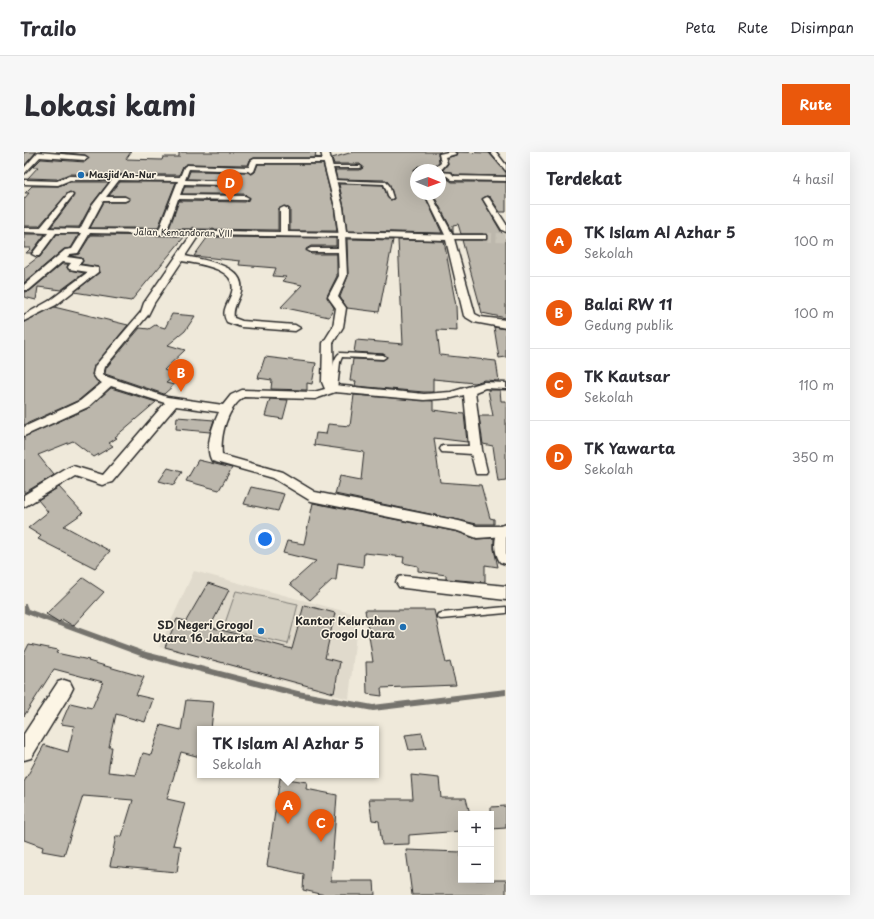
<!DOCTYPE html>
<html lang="id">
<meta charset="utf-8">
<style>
:root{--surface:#fff;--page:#f7f7f7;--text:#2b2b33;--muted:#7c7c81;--line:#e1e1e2;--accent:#ea580c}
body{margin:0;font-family:"Playpen Sans",sans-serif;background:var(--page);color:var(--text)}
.controls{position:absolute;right:12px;bottom:12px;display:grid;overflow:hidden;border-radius:0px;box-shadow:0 4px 16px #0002}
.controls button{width:36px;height:36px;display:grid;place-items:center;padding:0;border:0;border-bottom:1px solid var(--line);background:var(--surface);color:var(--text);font:20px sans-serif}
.compass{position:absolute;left:386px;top:12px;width:36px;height:36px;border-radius:50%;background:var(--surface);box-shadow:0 4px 16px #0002;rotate:91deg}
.you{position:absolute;left:241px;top:387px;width:14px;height:14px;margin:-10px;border:3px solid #fff;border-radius:50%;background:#1a73e8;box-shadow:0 0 0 6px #1a73e833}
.badge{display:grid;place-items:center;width:26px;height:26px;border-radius:50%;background:var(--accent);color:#fff;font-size:13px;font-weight:700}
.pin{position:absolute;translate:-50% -33px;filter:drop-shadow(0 1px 2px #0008)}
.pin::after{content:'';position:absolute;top:21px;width:14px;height:12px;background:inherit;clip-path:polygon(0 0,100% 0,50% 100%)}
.popup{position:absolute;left:173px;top:574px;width:182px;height:52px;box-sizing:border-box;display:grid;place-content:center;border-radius:0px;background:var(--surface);filter:drop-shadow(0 1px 3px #0005);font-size:13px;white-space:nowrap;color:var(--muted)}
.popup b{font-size:15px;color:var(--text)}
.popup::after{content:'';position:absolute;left:50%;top:100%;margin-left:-8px;border:8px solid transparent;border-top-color:var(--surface)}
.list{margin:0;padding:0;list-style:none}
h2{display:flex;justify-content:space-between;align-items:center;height:52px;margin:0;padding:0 16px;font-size:17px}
h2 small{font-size:13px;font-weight:400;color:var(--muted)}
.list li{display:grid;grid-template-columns:26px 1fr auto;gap:12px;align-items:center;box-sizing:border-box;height:72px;padding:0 16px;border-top:1px solid var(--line)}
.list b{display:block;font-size:15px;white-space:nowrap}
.list p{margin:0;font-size:13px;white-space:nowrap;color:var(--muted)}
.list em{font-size:13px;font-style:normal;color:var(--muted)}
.map{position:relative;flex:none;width:482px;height:743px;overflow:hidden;border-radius:0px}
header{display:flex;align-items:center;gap:24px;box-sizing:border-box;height:56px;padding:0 20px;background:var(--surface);border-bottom:1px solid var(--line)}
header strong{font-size:19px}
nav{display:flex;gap:22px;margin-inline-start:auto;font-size:14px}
.intro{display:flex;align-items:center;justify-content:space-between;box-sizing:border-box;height:96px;padding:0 24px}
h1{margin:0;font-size:28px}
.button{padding:10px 18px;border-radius:0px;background:var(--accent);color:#fff;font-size:14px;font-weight:700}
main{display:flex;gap:24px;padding:0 24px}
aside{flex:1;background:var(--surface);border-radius:0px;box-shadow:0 4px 16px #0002}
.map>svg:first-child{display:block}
.built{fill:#e0dacc}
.green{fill:#d2cdc0;stroke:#7e7c76}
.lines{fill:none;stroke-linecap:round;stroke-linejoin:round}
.stream{fill:#75736d;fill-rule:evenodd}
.building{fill:#bcb7ac;stroke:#2b2b2b}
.minor-tunnel{stroke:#c8c3b7;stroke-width:9;stroke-dasharray:9 4.5;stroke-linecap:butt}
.service-casing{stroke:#2b2b2b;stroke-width:3}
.minor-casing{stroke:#2b2b2b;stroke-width:3}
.tertiary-casing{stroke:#2b2b2b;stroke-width:3}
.service{fill:#fcf5e5;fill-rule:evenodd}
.minor{fill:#fcf5e5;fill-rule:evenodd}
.tertiary{fill:#fcf5e5;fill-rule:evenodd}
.poi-dot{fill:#1f6fb2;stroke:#fcf5e5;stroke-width:1.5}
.labels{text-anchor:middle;stroke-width:3;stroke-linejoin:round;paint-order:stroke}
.far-poi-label{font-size:9px;font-weight:bold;fill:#2b2b2b;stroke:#fcf5e5;text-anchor:start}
.far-street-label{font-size:9px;fill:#2b2b2b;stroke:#fcf5e5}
.poi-label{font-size:11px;font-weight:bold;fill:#2b2b2b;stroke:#fcf5e5;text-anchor:end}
</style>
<header>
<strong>Trailo</strong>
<nav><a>Peta</a><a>Rute</a><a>Disimpan</a></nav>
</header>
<div class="intro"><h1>Lokasi kami</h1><a class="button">Rute</a></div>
<main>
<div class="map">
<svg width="482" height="743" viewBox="0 0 482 743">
<rect width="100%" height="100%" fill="#efe9da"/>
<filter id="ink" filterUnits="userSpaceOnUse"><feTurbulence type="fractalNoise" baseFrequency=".025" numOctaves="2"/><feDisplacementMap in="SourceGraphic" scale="8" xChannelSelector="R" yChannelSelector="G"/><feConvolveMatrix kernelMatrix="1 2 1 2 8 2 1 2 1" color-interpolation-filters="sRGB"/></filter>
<g filter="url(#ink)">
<path class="built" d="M 170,419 L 334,463 L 325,547 L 135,495 Z"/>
<path class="green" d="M 212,439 L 274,452 L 264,492 L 199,477 Z"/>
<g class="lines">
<path class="stream" d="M 0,452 L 2,452 L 4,457 L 122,500 L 274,539 L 349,553 L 482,537 L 482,543 L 349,559 L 274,545 L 122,506 L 0,461 Z"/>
</g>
<path class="building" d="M 0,0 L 12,0 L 0,14 Z
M 32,0 L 107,0 L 102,7 L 138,8 L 139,5 L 155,5 L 155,0 L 292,0 L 291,5 L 297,6 L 230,6 L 226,8 L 224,13 L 163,12 L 159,14 L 155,23 L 45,22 L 33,27 L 4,26 L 14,15 L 9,15 L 17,7 L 61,10 L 65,6 L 61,3 Z
M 329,0 L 417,0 L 414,1 L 415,10 L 410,14 L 394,14 L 390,18 L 392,20 L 392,42 L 400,42 L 418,81 L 323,79 L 320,55 L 315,32 L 359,33 L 364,46 L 366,48 L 370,47 L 366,33 L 362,28 L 313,27 L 311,18 L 336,18 L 339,16 L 336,12 L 310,12 L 308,6 Z
M 432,0 L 465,1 L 482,20 L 482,24 L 431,23 L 427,20 L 418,19 L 424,12 L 423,6 L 432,3 Z
M 234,12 L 299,12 L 310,55 L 313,79 L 266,79 L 266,57 L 261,54 L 254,57 L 254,78 L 172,77 L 169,75 L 168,77 L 145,77 L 155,49 L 221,50 L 226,47 L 221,42 L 158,42 L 161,34 L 199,34 L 203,31 L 199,28 L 163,27 L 166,19 L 224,20 L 228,22 L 231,20 Z
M 416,26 L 422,26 L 428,30 L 482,30 L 482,60 L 476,60 L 466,45 L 462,44 L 458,47 L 482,88 L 482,166 L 458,161 L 438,88 L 462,88 L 464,83 L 462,82 L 437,82 L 434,72 L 429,73 L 429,80 L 409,42 L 416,42 Z
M 46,30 L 85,30 L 67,53 L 55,75 L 27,75 L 50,44 L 45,40 L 15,74 L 0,74 L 0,47 L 5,41 L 1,41 L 8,34 L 34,34 Z
M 96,30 L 152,30 L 134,76 L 66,76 L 80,50 L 101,50 L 106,48 L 101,44 L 85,44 Z
M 0,82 L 21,82 L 7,101 L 2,101 L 7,96 L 0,96 Z
M 33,82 L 55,82 L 47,96 L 40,97 L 0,131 L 0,116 L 13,106 L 16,105 Z
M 67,83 L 161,84 L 107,149 L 50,140 L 76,120 L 75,115 L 57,112 L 59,109 L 58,106 L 46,104 L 55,102 Z
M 182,85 L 312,86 L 312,94 L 287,94 L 282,97 L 287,102 L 313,102 L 313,124 L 303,144 L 310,156 L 305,165 L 257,155 L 278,133 L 258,129 L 262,125 L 249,124 L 252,116 L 215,113 L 216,109 L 170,104 L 183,86 Z
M 323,87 L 369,88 L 355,160 L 323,156 L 316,145 L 324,124 Z
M 374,88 L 420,89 L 432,154 L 433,179 L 413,178 L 416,203 L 472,209 L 475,229 L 460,228 L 451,231 L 409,227 L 409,240 L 400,240 L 331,234 L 332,229 L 326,229 L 329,207 L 359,208 L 363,205 L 359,202 L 330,200 L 332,188 L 379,192 Z
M 38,112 L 44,112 L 43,116 L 45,118 L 60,121 L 37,138 L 14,135 L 12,148 L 0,145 L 0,140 L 6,139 Z
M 30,155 L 104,173 L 70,214 L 68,223 L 75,231 L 55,248 L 0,273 L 0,170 Z
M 148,162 L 171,164 L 161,179 L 144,193 L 161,198 L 140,218 L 152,223 L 142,231 L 150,233 L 140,242 L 81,222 L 82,216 L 116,176 L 125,177 L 131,173 L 141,176 Z
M 470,175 L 482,177 L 482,205 L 475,206 Z
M 241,205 L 292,211 L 288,232 L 283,231 L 283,238 L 247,237 L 248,228 L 234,226 Z
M 87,236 L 132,250 L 91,285 L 93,286 L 85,291 L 89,294 L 70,305 L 49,289 L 14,303 L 30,323 L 0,341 L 0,285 L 65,256 Z
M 464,238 L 476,238 L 477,249 L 482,249 L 482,328 L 474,329 L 469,294 L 459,292 L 455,264 L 469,264 Z
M 330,243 L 409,249 L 409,258 L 440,262 L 443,290 L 410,286 L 416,330 L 457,333 L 466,366 L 470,367 L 470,372 L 453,372 L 311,342 L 316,324 L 337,328 L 340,300 L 290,293 L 292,281 L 302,282 L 304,272 L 326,274 Z
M 246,247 L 264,248 L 259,267 L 241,264 Z
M 153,265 L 190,268 L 186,280 L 152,277 Z
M 174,308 L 208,316 L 195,338 L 162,329 Z
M 144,316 L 158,320 L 150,333 L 135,329 Z
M 35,335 L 59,361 L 40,374 L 86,399 L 71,416 L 14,387 L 17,384 L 4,376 L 24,360 L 14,348 Z
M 227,335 L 260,342 L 254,359 L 220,352 Z
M 289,351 L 434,380 L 452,387 L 470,386 L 470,397 L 474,415 L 461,413 L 461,430 L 422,427 L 422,423 L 394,419 L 394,414 L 379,411 L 380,405 L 340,401 L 339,415 L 314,411 L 312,428 L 308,428 L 286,448 L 266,432 L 292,409 L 259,401 L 263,389 L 280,392 Z
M 59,426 L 80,440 L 49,474 L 38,467 L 35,470 L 22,462 Z
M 184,431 L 205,438 L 186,475 L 268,497 L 280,453 L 311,461 L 301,506 L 316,510 L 310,541 L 141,495 L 153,467 L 162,469 Z
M 341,458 L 410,458 L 422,511 L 426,510 L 432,533 L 357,536 L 358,544 L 343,542 L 342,510 L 349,510 Z
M 5,492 L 34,498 L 32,501 L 65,508 L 64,509 L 120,525 L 112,543 L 129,547 L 121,570 L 92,562 L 85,595 L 88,595 L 84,620 L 112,623 L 119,601 L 127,603 L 137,573 L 157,578 L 162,548 L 190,550 L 187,577 L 176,577 L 176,605 L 157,600 L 143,647 L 161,651 L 149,693 L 157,694 L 153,720 L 86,714 L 92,684 L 98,684 L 109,648 L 59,644 L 40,703 L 18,699 L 19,695 L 0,688 L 0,630 L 20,593 L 44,600 L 50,574 L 37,572 L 46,551 L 68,556 L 79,530 L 30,517 L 0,564 L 0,502 Z
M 398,581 L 402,597 L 385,598 L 381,583 Z
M 387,623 L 415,626 L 417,646 L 442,646 L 446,662 L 437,662 L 437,679 L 385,683 L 385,692 L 358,693 L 355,669 L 348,668 L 345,647 L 389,647 Z
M 256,626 L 283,630 L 282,637 L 313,643 L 307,729 L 350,729 L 351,743 L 301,743 L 279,738 L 280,722 L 243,714 Z
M 482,654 L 482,676 L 467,677 L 467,655 Z
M 382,698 L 437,700 L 437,728 L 482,728 L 482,743 L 388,743 Z"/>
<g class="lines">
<path class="minor-tunnel" d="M 459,85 L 481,86"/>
<defs>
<path id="service" d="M 303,14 L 336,14 L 338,15 L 336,16 L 304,16 Z
M 306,28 L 362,30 L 365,33 L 369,46 L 367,47 L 365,46 L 360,32 L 307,30 Z
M 316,201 L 359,203 L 362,205 L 359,207 L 318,205 L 316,210 L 313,237 L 310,239 L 307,237 C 308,227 307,207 316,201 Z
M 482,455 L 482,461 L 417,467 L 414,466 L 413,464 L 414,462 L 417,461 Z"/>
<path id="minor" d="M 14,0 L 61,4 L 64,6 L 61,8 L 16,5 L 0,22 L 0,16 Z
M 424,0 L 430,0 L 432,2 L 421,5 L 423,11 L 416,19 L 392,18 L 392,19 L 391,18 L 394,16 L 411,16 L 417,11 L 415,2 Z
M 466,0 L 472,0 L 482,13 L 482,19 Z
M 230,7 L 303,7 L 306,9 L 303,11 L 233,11 L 230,19 L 227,21 L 224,19 L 165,17 L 161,28 L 199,29 L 202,31 L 199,33 L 160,32 L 156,43 L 221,44 L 225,46 L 221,48 L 154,47 L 143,78 L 256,80 L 256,57 L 260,55 L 264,57 L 264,80 L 321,81 L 323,124 L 314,145 L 322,156 L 319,175 L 309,191 L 310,233 L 400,242 L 427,240 L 460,230 L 482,231 L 482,237 L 461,236 L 451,240 L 458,298 L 463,319 L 462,322 L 452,322 L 447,302 L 418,300 L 416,297 L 418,294 L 445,294 L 440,243 L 428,246 L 400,248 L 311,240 L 291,247 L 220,245 C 203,256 196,283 198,303 L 258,320 L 291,340 L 435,369 L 453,374 L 481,374 L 482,384 L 453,386 L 434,379 L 287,349 L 249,326 L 188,309 C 180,296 189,273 195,260 L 152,254 L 88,330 L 78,333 L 51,324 L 0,355 L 0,343 L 44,316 L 49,314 L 79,323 L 141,251 L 87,234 L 64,255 L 0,284 L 0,275 L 56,249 L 78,231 L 73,228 L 69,222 L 71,214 L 117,160 L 120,151 L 167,83 L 66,81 L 54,101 L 46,102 L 43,105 L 57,107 L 58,109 L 54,113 L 74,116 L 74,120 L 32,153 L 0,169 L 0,163 L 25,149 L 64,120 L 45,117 L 44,115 L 47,111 L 38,110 L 5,138 L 0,138 L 0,133 L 41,98 L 48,97 L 58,81 L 32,81 L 15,104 L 12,104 L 8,102 L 24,81 L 0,80 L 0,76 L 16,76 L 44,42 L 46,41 L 49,43 L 24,76 L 56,77 L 68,54 L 88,28 L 46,28 L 34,33 L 0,32 L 0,28 L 33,29 L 45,24 L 156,25 L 160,15 L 163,13 L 225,15 L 227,9 ZM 95,28 L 154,29 L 135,78 L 64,77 L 79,49 L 101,49 L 105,47 L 101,45 L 82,45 ZM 175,83 L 314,85 L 314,96 L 287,96 L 283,98 L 287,100 L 314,100 L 315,124 L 304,145 L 312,156 L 309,175 L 299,191 L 298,230 L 301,237 L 290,240 L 218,238 L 207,243 L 199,253 L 143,245 L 81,224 L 79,222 L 81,215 L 124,163 L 130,151 L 158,109 C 174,112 214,116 208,140 C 205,151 196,159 203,170 L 217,175 L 271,179 L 276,176 L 271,173 L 218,169 L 210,166 C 208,155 215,149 217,139 C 222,113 179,108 161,104 Z
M 416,20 L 427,21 L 430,24 L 482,25 L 482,29 L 428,28 L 423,24 L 416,24 Z
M 401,42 L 407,42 L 429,83 L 462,83 L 462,87 L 423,87 Z
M 463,45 L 465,46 L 482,72 L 482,80 L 478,78 L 459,47 Z
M 380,424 L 482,434 L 482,448 L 380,436 L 375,435 L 372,430 L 375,425 Z
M 40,528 L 46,530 L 49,536 L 46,542 L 7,606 L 0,608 L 0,582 L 34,530 Z"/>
<path id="tertiary" d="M 297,0 L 305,0 L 319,55 L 322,80 L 429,83 L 451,162 L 457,165 L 482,168 L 482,176 L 450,170 L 440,164 L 422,88 L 315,85 L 311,55 Z
M 482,372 L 482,412 L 476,410 C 469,398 470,386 476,374 Z"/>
</defs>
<use href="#service" class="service-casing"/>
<use href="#minor" class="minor-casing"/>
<use href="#tertiary" class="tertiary-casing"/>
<use href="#service" class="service"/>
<use href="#minor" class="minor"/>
<use href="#tertiary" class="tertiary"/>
</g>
</g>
<g class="poi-dot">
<circle cx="57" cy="23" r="4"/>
<circle cx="379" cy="475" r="4"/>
<circle cx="237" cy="479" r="4"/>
</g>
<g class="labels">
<g class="far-poi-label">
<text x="65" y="26">Masjid An-Nur</text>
</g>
<g class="far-street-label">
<text transform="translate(159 81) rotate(1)" y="3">Jalan Kemandoran VIII</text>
</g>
<g class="poi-label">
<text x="371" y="473">Kantor Kelurahan<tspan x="371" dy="13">Grogol Utara</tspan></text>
<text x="229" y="477">SD Negeri Grogol<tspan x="229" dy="13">Utara 16 Jakarta</tspan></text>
</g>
</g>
</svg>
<div class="controls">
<button>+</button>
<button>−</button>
</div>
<svg class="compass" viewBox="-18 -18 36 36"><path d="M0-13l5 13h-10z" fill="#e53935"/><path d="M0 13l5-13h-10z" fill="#7c7c81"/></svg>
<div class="you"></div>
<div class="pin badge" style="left:264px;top:672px">A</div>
<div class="popup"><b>TK Islam Al Azhar 5</b>Sekolah</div>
<div class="pin badge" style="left:157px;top:240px">B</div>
<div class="pin badge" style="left:297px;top:690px">C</div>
<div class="pin badge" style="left:206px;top:50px">D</div>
</div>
<aside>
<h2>Terdekat<small>4 hasil</small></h2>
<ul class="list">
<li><span class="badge">A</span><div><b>TK Islam Al Azhar 5</b><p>Sekolah</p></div><em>100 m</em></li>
<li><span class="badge">B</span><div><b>Balai RW 11</b><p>Gedung publik</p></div><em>100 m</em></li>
<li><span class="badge">C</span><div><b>TK Kautsar</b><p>Sekolah</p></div><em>110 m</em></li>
<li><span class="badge">D</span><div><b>TK Yawarta</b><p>Sekolah</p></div><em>350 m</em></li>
</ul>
</aside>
</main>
